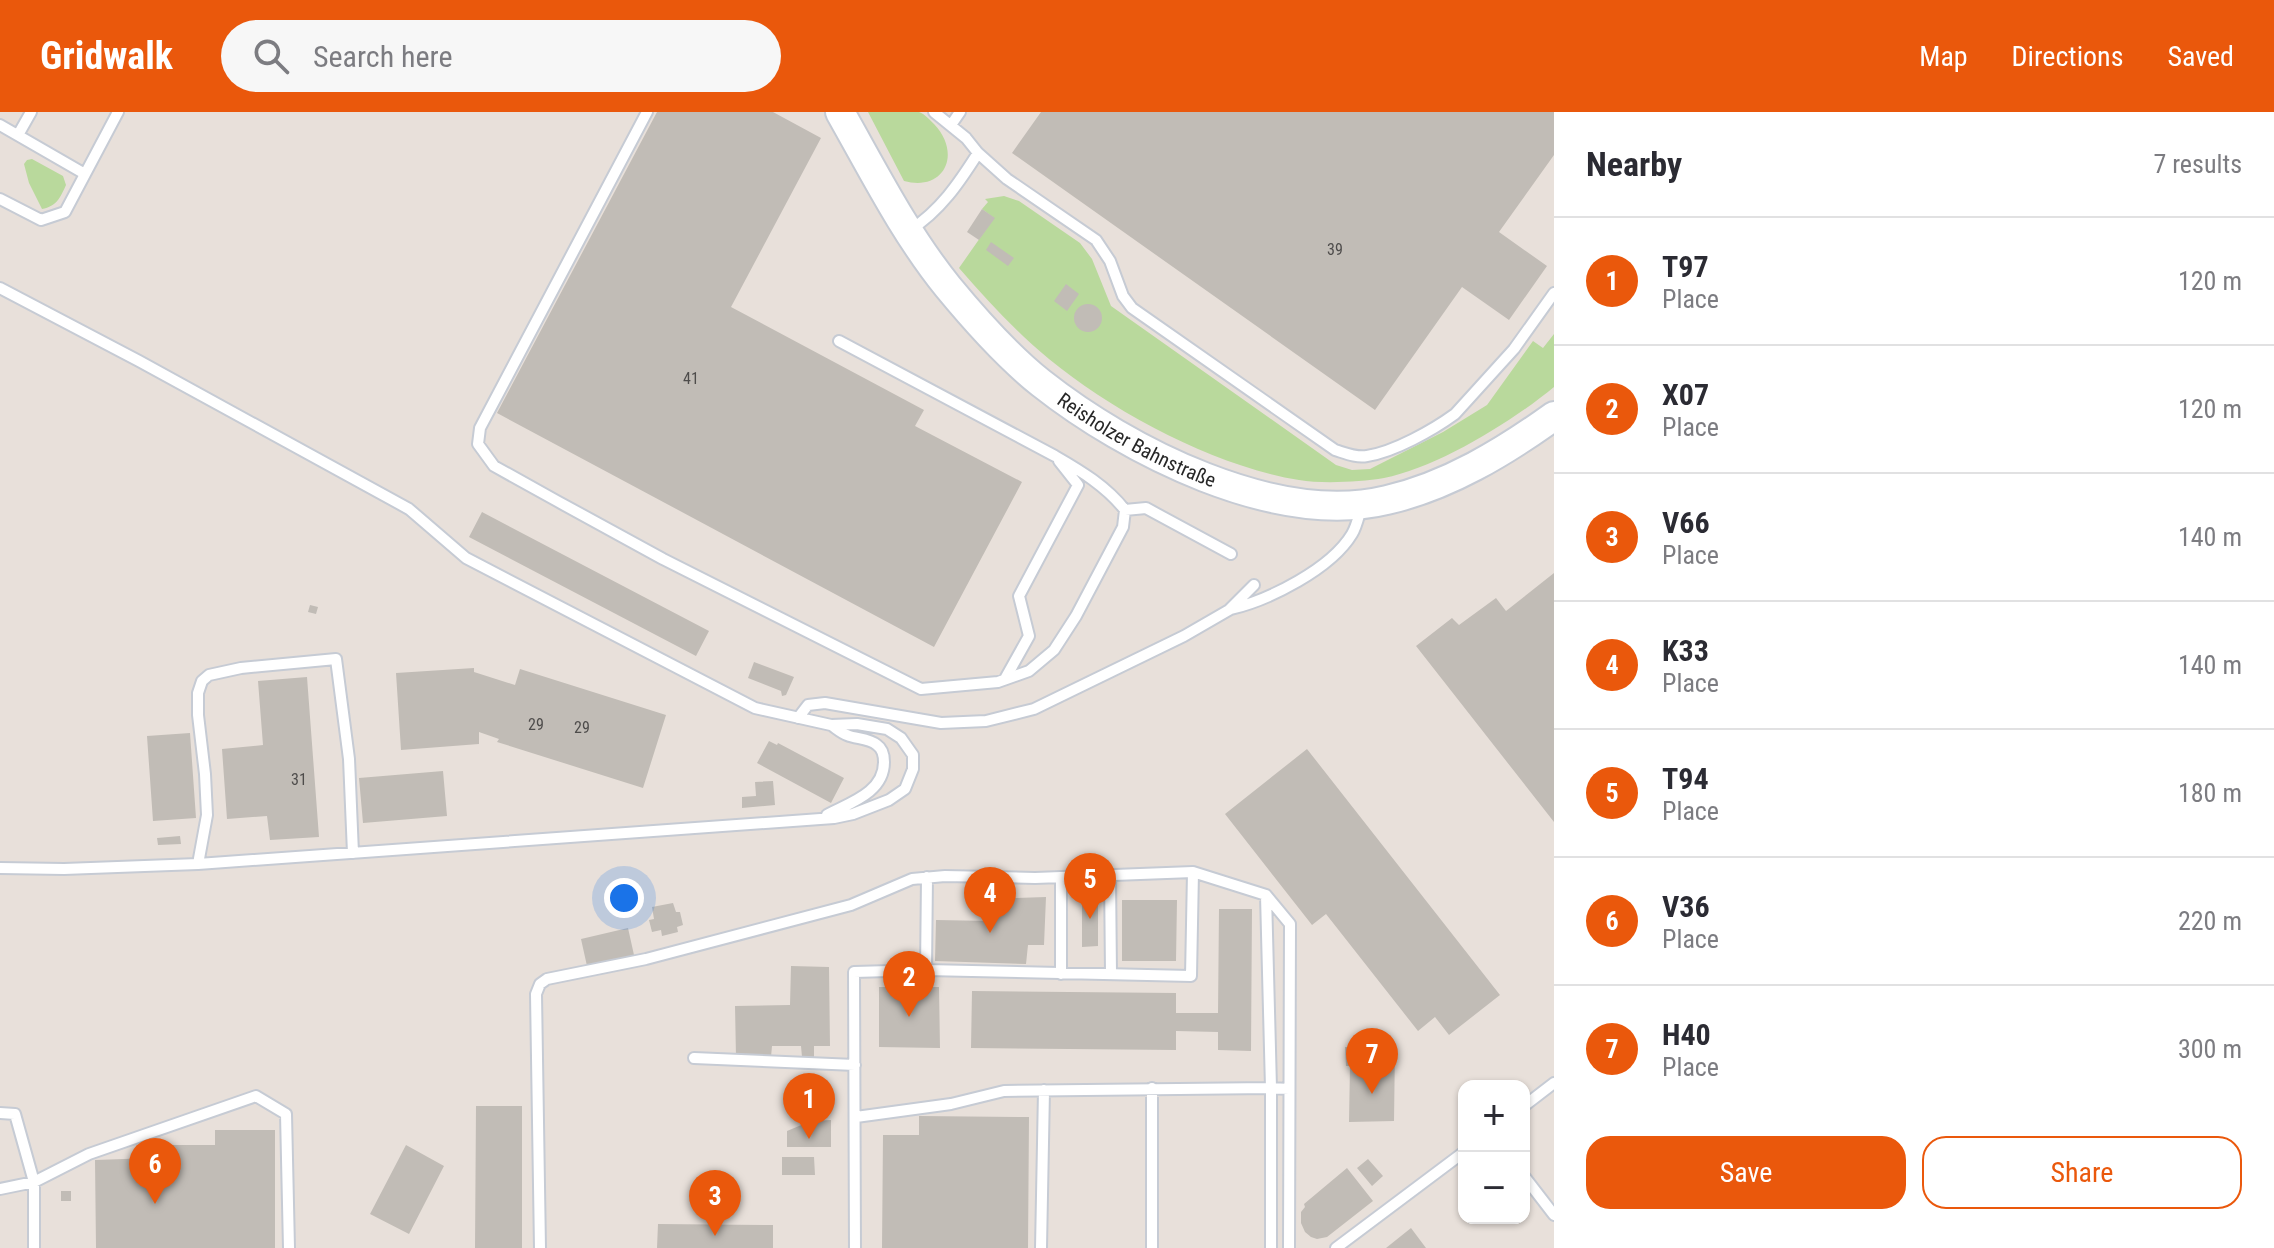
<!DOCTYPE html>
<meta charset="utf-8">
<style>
:root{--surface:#fff;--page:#f7f7f7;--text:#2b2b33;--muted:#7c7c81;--line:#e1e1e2;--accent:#ea580c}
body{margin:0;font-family:"Roboto Condensed",sans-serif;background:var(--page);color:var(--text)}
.controls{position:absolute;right:24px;bottom:24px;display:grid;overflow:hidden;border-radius:16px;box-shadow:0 2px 6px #0004}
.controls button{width:72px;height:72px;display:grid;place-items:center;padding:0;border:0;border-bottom:2px solid var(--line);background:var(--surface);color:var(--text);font:40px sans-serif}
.you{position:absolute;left:624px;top:786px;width:28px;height:28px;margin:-20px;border:6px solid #fff;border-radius:50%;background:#1a73e8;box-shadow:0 0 0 12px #1a73e833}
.badge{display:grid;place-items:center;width:52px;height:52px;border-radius:50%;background:var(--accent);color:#fff;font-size:26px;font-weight:700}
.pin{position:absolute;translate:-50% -66px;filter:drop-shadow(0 2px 4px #0008)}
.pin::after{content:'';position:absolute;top:42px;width:28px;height:24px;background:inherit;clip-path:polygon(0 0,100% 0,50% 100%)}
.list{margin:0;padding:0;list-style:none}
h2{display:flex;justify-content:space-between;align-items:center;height:104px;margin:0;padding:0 32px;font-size:34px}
h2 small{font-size:26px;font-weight:400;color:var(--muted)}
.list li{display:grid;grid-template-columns:52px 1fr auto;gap:24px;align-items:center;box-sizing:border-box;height:128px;padding:0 32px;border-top:2px solid var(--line)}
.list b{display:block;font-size:30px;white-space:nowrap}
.list p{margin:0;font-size:26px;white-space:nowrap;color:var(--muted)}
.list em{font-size:26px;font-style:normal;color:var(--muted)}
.actions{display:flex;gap:16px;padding:24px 32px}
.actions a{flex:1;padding:18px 0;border:2px solid var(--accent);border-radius:24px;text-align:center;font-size:28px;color:var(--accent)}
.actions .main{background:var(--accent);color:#fff}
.icon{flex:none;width:44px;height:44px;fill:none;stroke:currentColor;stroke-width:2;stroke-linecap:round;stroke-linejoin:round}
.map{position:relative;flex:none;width:1554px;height:1136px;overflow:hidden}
header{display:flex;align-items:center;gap:48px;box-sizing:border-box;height:112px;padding:0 40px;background:var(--accent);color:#fff}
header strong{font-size:38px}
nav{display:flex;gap:44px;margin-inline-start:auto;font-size:28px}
.search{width:560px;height:72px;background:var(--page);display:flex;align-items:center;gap:20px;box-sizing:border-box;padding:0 28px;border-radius:44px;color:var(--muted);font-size:30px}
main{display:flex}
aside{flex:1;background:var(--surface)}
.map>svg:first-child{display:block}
.green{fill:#b9d99c}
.building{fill:#c1bcb6}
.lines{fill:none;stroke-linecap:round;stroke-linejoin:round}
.service-casing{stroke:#c6cbd4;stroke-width:14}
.secondary-casing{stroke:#c6cbd4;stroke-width:32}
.service{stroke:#fff;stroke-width:10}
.secondary{stroke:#fff;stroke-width:28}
.labels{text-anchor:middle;stroke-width:8;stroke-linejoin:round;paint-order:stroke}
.number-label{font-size:16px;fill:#4e4c4b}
.street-label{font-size:20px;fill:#272727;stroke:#fff}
</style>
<header>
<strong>Gridwalk</strong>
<div class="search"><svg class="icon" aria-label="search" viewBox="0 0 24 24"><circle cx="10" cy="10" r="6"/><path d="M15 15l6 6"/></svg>Search here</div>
<nav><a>Map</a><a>Directions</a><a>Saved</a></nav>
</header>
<main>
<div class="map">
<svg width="1554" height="1136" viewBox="0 0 1554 1136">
<rect width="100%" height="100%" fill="#e8e0da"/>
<path class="green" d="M 868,0 C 879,0 910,0 919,0 C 925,2 931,9 934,12 C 962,41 945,80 904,69 Z
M 32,47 L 63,64 L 66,73 C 60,86 57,94 42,97 L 29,71 L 24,52 L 27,48 Z
M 1004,84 L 1019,89 L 1080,131 L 1092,147 L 1111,194 L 1336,353 L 1352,358 L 1370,357 L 1443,320 L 1487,293 L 1533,229 L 1543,236 L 1554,222 L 1554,275 C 1513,309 1437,356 1384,366 C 1360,370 1322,372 1299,368 C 1214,354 1115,301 1049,247 C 1016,220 987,188 959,156 L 994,106 L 982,97 L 988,90 L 985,87 Z"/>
<path class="building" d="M 657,0 L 773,0 L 821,26 L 731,195 L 924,298 L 915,314 L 1022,370 L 934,535 L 497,301 Z
M 1041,0 L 1554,0 L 1554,43 L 1499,120 L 1547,154 L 1509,208 L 1462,175 L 1375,298 L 1012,41 Z
M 982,97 L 995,106 L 979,128 L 967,120 Z
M 991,130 L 1014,146 L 1008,154 L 986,138 Z
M 1066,172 L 1079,182 L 1067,199 L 1054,189 Z
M1074 206a14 14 0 1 1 28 0a14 14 0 1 1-28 0Z
M 482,400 L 709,519 L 696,544 L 469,425 Z
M 1554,461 L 1554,710 L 1416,534 L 1452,506 L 1459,513 L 1496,486 L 1506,499 Z
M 310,493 L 318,495 L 316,502 L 308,500 Z
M 754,550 L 794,565 L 786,583 L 782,584 L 781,579 L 748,566 Z
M 474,556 L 474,560 L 515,573 L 520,557 L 666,603 L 643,676 L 497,630 L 499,627 L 479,620 L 479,632 L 401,638 L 396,561 Z
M 307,565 L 319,725 L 270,728 L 267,704 L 227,707 L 222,637 L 263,633 L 258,569 Z
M 190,621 L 196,706 L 153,709 L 147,624 Z
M 769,629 L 777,633 L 778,631 L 844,666 L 831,691 L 757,651 Z
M 1307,637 L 1500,883 L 1449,923 L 1435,905 L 1418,919 L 1326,802 L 1312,813 L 1225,702 Z
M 443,659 L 447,704 L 363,711 L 359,666 Z
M 773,669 L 775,693 L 742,696 L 742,685 L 756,684 L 755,670 Z
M 180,724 L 181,732 L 158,733 L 157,726 Z
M 1098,779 L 1098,834 L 1082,835 L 1082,780 Z
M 1046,785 L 1044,833 L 1028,833 L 1026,852 L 935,849 L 936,808 L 990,809 L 990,787 Z
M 1122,788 L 1177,788 L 1176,849 L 1122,849 Z
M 673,791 L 676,800 L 680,800 L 683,813 L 677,815 L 678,820 L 662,824 L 661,818 L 652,820 L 649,808 L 654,807 L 652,795 Z
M 1219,797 L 1252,797 L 1251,939 L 1218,938 L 1218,920 L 1176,919 L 1176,938 L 971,936 L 972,879 L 1176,881 L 1176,901 L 1218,901 Z
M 628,816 L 634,843 L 587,854 L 581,827 Z
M 791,854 L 829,855 L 830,934 L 814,934 L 814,946 L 802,945 L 801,934 L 772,934 L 771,945 L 736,945 L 735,894 L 790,893 Z
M 879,875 L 939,875 L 940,936 L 879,935 Z
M 1345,935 L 1395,935 L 1394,1009 L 1349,1010 L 1350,954 L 1346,954 Z
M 476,994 L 522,994 L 522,1136 L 475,1136 Z
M 919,1004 L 1029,1005 L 1028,1136 L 882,1136 L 883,1023 L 919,1023 Z
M 831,1008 L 831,1035 L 787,1035 L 787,1019 L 811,1009 Z
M 215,1018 L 275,1018 L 275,1136 L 96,1136 L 95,1048 L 153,1046 L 151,1033 L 215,1033 Z
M 406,1033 L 444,1054 L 409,1122 L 370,1102 Z
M 782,1045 L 814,1045 L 815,1063 L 782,1063 Z
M 1368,1047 L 1383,1064 L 1372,1074 L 1357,1056 Z
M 1347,1056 L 1373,1089 L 1327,1125 L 1317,1127 L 1311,1125 L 1305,1120 L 1301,1111 L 1301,1100 L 1305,1095 L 1304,1092 Z
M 61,1079 L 71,1079 L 71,1089 L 61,1089 Z
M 658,1112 L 773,1113 L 773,1136 L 657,1136 Z
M 1411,1116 L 1426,1136 L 1386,1136 Z"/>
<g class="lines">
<defs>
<path id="service" d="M 647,0 L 480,316 L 478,332 L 494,354 L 557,389 L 663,447 L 921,577 L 998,570 L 1029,559 L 1054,538 L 1076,504 L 1123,415 L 1125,398 C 1106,374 1081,359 1055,344 L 839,229
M 934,0 L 966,26 L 978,41 L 1007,67 L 1096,128 L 1110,149 L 1123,184 L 1132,196 L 1335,338 C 1345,341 1356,346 1367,344 C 1394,340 1433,318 1455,302 L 1514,237 L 1554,181
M 0,13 L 85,62
M 951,13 L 960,0
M 18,23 L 31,0
M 0,87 L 41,108 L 65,100 L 118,0
M 910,118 C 940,99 959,71 978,41
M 0,176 L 139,249 L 409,397 L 466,446 L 755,596 L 831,613 L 857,612 L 887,617 L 901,626 L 913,643 L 913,657 L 905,677 L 889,688 L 853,702 L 834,706 L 198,752 L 64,757 L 0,756
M 1125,398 L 1146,396 L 1231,442
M 1231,497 C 1269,488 1331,457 1352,422 C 1357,414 1359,402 1362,393
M 1005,567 L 1029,524 L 1019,484 L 1078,373 L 1059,349
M 798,606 L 808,593 L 825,591 L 941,611 L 986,609 L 1034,597 L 1184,524 L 1229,498 L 1254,473
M 827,703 C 849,691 884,681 884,650 C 884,644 883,637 877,633 C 869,626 856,627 847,623 C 841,621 836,616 831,613
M 198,752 L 207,703 L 205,662 L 198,603 L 198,581 L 202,569 L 209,563 L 241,556 L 336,547 L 349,647 L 353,741
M 1110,763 L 1111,862
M 1266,783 L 1271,976 L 1271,1136
M 926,858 L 927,765
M 1061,862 L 1061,765
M 694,946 L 855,953
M 1524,994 L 1554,971
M 0,1001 L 15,1002 L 34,1070 L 89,1042 L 256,984 L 286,1002 L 289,1136
M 856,1005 L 951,992 L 1004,979 L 1271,976 L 1289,977
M 1524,1064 L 1554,1103
M 0,1077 L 34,1070 L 34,1136
M 540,1136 L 536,882 L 540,872 L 547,867 L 646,847 L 851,793 L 912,767 L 945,764 L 1035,766 L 1193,760
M 855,1136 L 854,860 L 926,858 L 1191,864 L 1193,760 L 1266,783 L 1290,812 L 1289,1136
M 1041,1136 L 1044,978
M 1152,1136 L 1152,976
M 1336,1136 L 1464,1040"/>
<g id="secondary">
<path id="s1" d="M 840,0 C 874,60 905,122 948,175 C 976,209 1007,244 1041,271 C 1127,339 1276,415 1387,388 C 1448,374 1504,340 1554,304"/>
</g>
</defs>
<use href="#service" class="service-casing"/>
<use href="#secondary" class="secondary-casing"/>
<use href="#service" class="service"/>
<use href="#secondary" class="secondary"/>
</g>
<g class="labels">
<g class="number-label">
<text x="1335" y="143">39</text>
<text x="691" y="272">41</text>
<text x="536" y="618">29</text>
<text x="582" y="621">29</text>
<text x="299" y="673">31</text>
</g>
<g class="street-label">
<text dy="7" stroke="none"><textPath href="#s1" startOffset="452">Reisholzer Bahnstraße</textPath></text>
</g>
</g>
</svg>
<div class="controls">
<button>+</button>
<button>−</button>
</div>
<div class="you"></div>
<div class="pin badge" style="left:809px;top:1027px">1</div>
<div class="pin badge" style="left:909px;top:905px">2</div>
<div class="pin badge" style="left:715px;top:1124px">3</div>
<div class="pin badge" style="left:990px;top:821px">4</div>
<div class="pin badge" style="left:1090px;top:807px">5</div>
<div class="pin badge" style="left:155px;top:1092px">6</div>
<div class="pin badge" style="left:1372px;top:982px">7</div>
</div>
<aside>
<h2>Nearby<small>7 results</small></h2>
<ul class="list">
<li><span class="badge">1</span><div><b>T97</b><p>Place</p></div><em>120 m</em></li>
<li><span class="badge">2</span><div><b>X07</b><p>Place</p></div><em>120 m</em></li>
<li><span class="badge">3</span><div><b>V66</b><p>Place</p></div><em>140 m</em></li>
<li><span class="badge">4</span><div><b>K33</b><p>Place</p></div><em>140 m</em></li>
<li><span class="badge">5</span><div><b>T94</b><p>Place</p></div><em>180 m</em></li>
<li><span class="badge">6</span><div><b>V36</b><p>Place</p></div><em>220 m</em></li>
<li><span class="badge">7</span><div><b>H40</b><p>Place</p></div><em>300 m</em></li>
</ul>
<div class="actions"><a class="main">Save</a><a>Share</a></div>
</aside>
</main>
